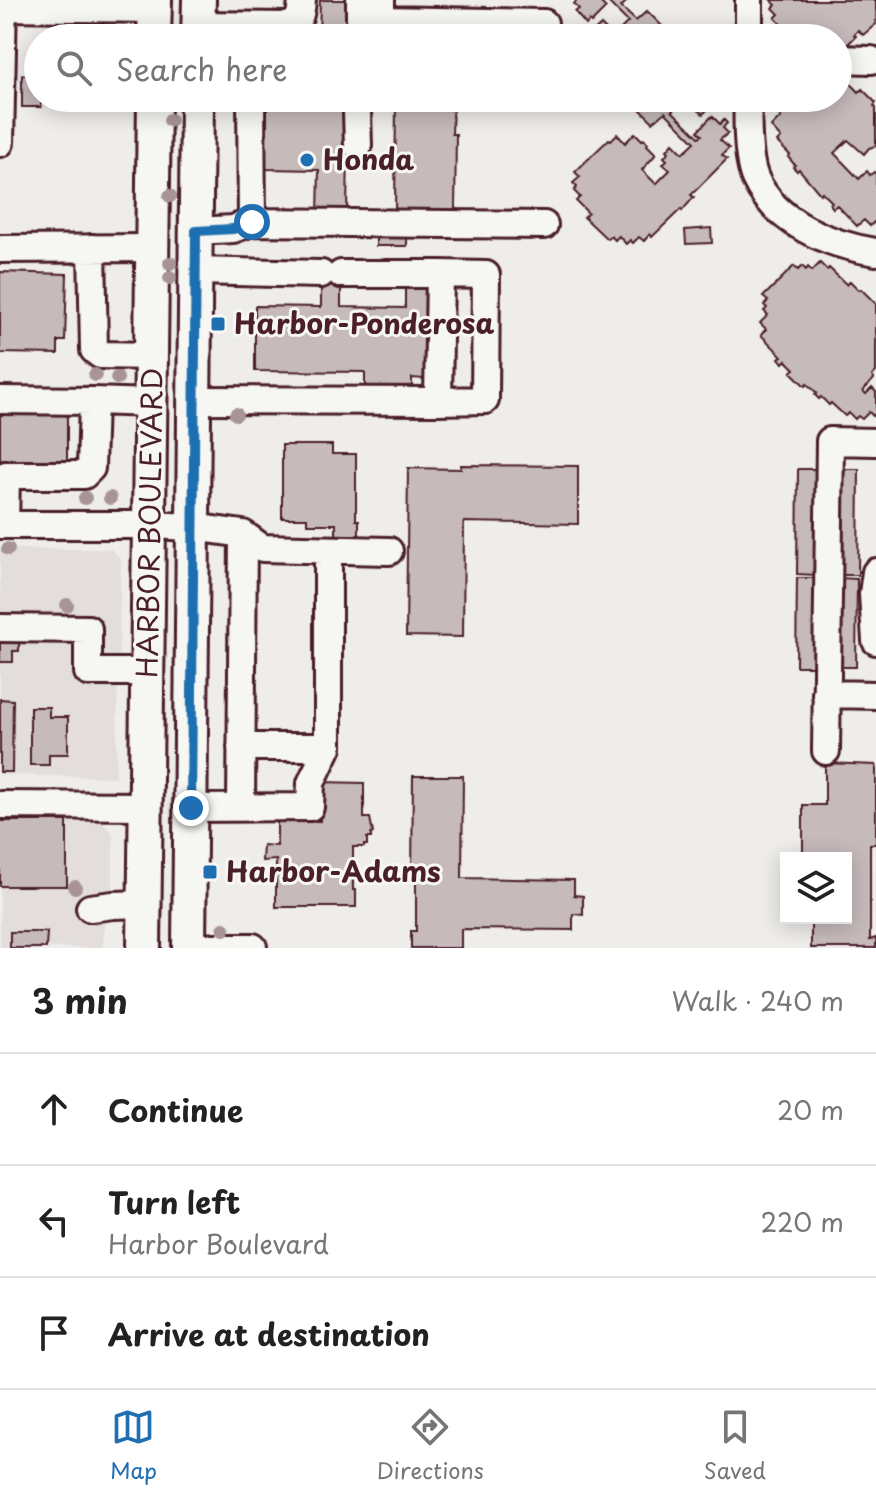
<!DOCTYPE html>
<meta charset="utf-8">
<style>
:root{--surface:#fff;--page:#f2f2f2;--text:#222;--muted:#767676;--line:#e0e0e0;--accent:#1f6fb2}
body{margin:0;font-family:"Playpen Sans",sans-serif;background:var(--page);color:var(--text)}
.controls{position:absolute;right:24px;bottom:24px;display:grid;overflow:hidden;border-radius:0px;box-shadow:0 4px 20px #0003}
.controls button{width:72px;height:72px;display:grid;place-items:center;padding:0;border:0;border-bottom:2px solid var(--line);background:var(--surface);color:var(--text);font:40px sans-serif}
.stop{position:absolute;width:24px;height:24px;margin:-18px;border:6px solid #1f6fb2;border-radius:50%;background:#fff}
.stop.end{background:#1f6fb2;border-color:#fff;box-shadow:0 2px 8px #0008}
.list{margin:0;padding:0;list-style:none}
h2{display:flex;justify-content:space-between;align-items:center;height:104px;margin:0;padding:0 32px;font-size:34px}
h2 small{font-size:26px;font-weight:400;color:var(--muted)}
.list li{display:grid;grid-template-columns:52px 1fr auto;gap:24px;align-items:center;box-sizing:border-box;height:112px;padding:0 32px;border-top:2px solid var(--line)}
.list b{display:block;font-size:30px;white-space:nowrap}
.list p{margin:0;font-size:26px;white-space:nowrap;color:var(--muted)}
.list em{font-size:26px;font-style:normal;color:var(--muted)}
.icon{flex:none;width:44px;height:44px;fill:none;stroke:currentColor;stroke-width:2;stroke-linecap:round;stroke-linejoin:round}
.map{position:relative;flex:none;width:876px;height:948px;overflow:hidden}
.search{position:absolute;background:var(--surface);box-shadow:0 4px 20px #0003;left:24px;right:24px;top:24px;height:88px;display:flex;align-items:center;gap:20px;box-sizing:border-box;padding:0 28px;border-radius:44px;color:var(--muted);font-size:30px}
.sheet{height:440px;background:var(--surface)}
nav{display:flex;justify-content:space-around;align-items:center;box-sizing:border-box;height:112px;border-top:2px solid var(--line);background:var(--surface);font-size:22px;color:var(--muted)}
nav a{display:grid;justify-items:center;gap:4px}
nav .on{color:var(--accent)}
.map>svg:first-child{display:block}
.built{fill:#e3dedc}
.building{fill:#c6babb;stroke:#4a1f2b;stroke-width:2}
.lines{fill:none;stroke-linecap:round;stroke-linejoin:round}
.minor-casing{stroke:#4a1f2b;stroke-width:32}
.major-casing{stroke:#4a1f2b;stroke-width:38}
.minor{stroke:#f6f6f2;stroke-width:26}
.major{stroke:#f6f6f2;stroke-width:32}
.tree{fill:#a89498}
.route{stroke:#1f6fb2;stroke-width:10}
.poi-dot{fill:#1f6fb2;stroke:#f6f6f2;stroke-width:3}
.labels{text-anchor:middle;stroke-width:6;stroke-linejoin:round;paint-order:stroke}
.poi-label{font-size:28px;font-weight:bold;fill:#4a1f2b;stroke:#f6f6f2;text-anchor:start}
.street-label{font-size:28px;fill:#4a1f2b;stroke:#f6f6f2}
</style>
<div class="map">
<svg width="876" height="948" viewBox="0 0 876 948">
<rect width="100%" height="100%" fill="#efedea"/>
<filter id="ink" filterUnits="userSpaceOnUse"><feTurbulence type="fractalNoise" baseFrequency=".0125" numOctaves="2"/><feDisplacementMap in="SourceGraphic" scale="16" xChannelSelector="R" yChannelSelector="G"/><feConvolveMatrix kernelMatrix="1 2 1 2 8 2 1 2 1" color-interpolation-filters="sRGB"/></filter>
<g filter="url(#ink)">
<path class="built" d="M 0,549 L 111,549 L 121,559 L 116,777 L 0,775 Z
M 0,814 L 98,817 L 113,834 L 113,888 L 104,926 L 103,948 L 0,948 Z"/>
<path class="building" d="M 320,0 L 349,0 L 348,38 L 319,38 Z
M 577,0 L 600,0 L 599,1 L 606,8 L 591,23 L 589,21 L 586,25 L 575,12 L 579,9 L 574,4 Z
M 606,0 L 626,0 L 627,1 L 621,7 L 636,21 L 647,11 L 674,38 L 626,38 L 619,31 L 628,22 Z
M 771,0 L 876,0 L 876,24 L 863,35 L 858,30 L 854,35 L 856,36 L 842,50 L 838,47 L 838,38 L 795,38 L 775,18 L 779,14 L 773,8 L 776,5 Z
M 601,25 L 609,33 L 610,31 L 615,36 L 613,38 L 587,38 L 586,36 L 590,33 L 591,34 Z
M 397,32 L 453,33 L 453,38 L 397,38 Z
M 22,75 L 38,75 L 38,98 L 41,98 L 41,107 L 22,107 Z
M 838,76 L 841,79 L 844,76 L 859,92 L 862,89 L 876,103 L 874,106 L 876,108 L 876,146 L 869,148 L 864,154 L 848,140 L 834,153 L 859,179 L 867,171 L 870,175 L 874,172 L 876,174 L 876,225 L 874,222 L 870,226 L 864,220 L 857,226 L 837,205 L 833,208 L 830,204 L 832,202 L 822,192 L 820,194 L 799,169 L 797,171 L 793,167 L 795,165 L 788,157 L 790,155 L 777,142 L 781,138 L 771,127 L 781,117 L 778,114 L 782,110 L 777,105 L 784,98 L 838,98 Z
M 267,98 L 348,98 L 348,112 L 372,112 L 372,146 L 348,146 L 347,215 L 318,216 L 319,170 L 266,169 L 266,150 L 262,148 L 262,135 L 267,134 Z
M 396,98 L 453,98 L 452,134 L 456,134 L 455,213 L 395,213 Z
M 629,98 L 676,98 L 680,102 L 672,111 L 699,137 L 702,135 L 698,131 L 712,116 L 720,124 L 724,120 L 727,123 L 723,128 L 728,133 L 720,140 L 729,148 L 722,155 L 727,159 L 691,195 L 694,197 L 682,211 L 681,209 L 652,237 L 650,234 L 644,241 L 639,237 L 633,243 L 630,240 L 626,244 L 619,236 L 615,240 L 611,236 L 607,239 L 584,217 L 588,213 L 576,201 L 580,197 L 574,191 L 577,187 L 573,183 L 580,177 L 575,172 L 609,139 L 611,140 L 617,134 L 625,143 L 635,133 L 642,140 L 644,139 L 648,143 L 647,145 L 656,154 L 642,170 L 656,184 L 670,170 L 663,164 L 667,160 L 664,157 L 669,152 L 667,150 L 673,143 L 683,153 L 695,142 L 665,112 L 653,122 Z
M 688,98 L 723,98 L 711,110 L 709,108 L 703,114 L 689,103 L 691,101 Z
M 711,228 L 712,243 L 686,244 L 685,230 Z
M 376,232 L 407,232 L 407,246 L 376,246 Z
M 820,263 L 827,270 L 829,268 L 847,285 L 850,281 L 859,290 L 861,289 L 876,304 L 876,372 L 872,376 L 874,379 L 863,391 L 866,394 L 872,388 L 876,392 L 876,413 L 873,416 L 869,412 L 862,419 L 858,416 L 855,419 L 849,413 L 845,416 L 831,403 L 829,405 L 821,397 L 819,399 L 815,395 L 817,393 L 807,384 L 805,386 L 791,372 L 795,369 L 786,360 L 783,363 L 779,358 L 782,356 L 761,335 L 766,329 L 760,323 L 768,315 L 764,311 L 767,308 L 764,305 L 768,301 L 763,297 L 794,266 L 798,270 L 802,266 L 806,270 L 808,267 L 812,271 Z
M 321,268 L 341,268 L 341,307 L 405,308 L 405,288 L 425,288 L 424,379 L 412,378 L 412,391 L 365,391 L 365,372 L 255,371 L 255,306 L 321,307 Z
M 0,272 L 67,274 L 65,341 L 58,341 L 58,354 L 0,353 Z
M 0,414 L 67,415 L 67,461 L 0,460 Z
M 282,445 L 332,445 L 332,454 L 356,454 L 356,520 L 359,520 L 359,547 L 336,546 L 336,524 L 307,524 L 307,518 L 282,518 Z
M 461,465 L 578,466 L 578,524 L 464,522 L 463,637 L 406,636 L 408,468 L 461,469 Z
M 798,469 L 816,469 L 816,575 L 797,574 Z
M 840,469 L 859,469 L 858,575 L 839,575 Z
M 797,578 L 815,578 L 815,666 L 796,666 Z
M 839,578 L 857,579 L 856,667 L 838,667 Z
M 0,638 L 19,638 L 19,651 L 13,651 L 13,662 L 0,662 Z
M 0,699 L 13,700 L 12,772 L 0,772 Z
M 30,707 L 49,707 L 49,717 L 68,717 L 68,754 L 49,754 L 49,765 L 30,765 Z
M 825,763 L 876,765 L 876,844 L 870,844 L 870,940 L 876,938 L 876,948 L 811,948 L 811,921 L 803,921 L 803,918 L 846,918 L 846,858 L 803,858 L 803,805 L 825,805 Z
M 413,776 L 463,776 L 462,878 L 574,880 L 574,895 L 583,896 L 583,915 L 573,914 L 573,930 L 461,929 L 461,948 L 411,948 L 411,931 L 416,931 L 416,875 L 412,875 Z
M 320,782 L 364,783 L 364,818 L 370,818 L 373,833 L 371,834 L 371,838 L 367,838 L 367,845 L 364,845 L 364,847 L 353,847 L 353,890 L 356,890 L 356,907 L 276,907 L 276,860 L 262,861 L 263,845 L 277,846 L 277,820 L 320,821 Z
M 0,821 L 67,821 L 67,886 L 0,886 Z
M 10,932 L 47,932 L 46,948 L 10,948 Z"/>
<g class="lines">
<defs>
<path id="minor" d="M 360,0 L 360,19 L 381,20 L 381,0
M 749,0 L 749,38
M 4,7 L 155,9
M 381,20 L 544,23
M 198,25 L 289,26 C 301,21 301,12 302,0
M 838,59 L 871,60
M 748,98 C 747,118 747,159 755,178 C 775,223 830,245 876,252
M 357,112 L 358,146
M 0,143 L 3,0
M 252,222 L 544,225
M 196,231 L 233,229 L 252,222 L 251,98
M 92,248 L 94,350 L 100,355 L 152,356
M 0,249 L 153,248
M 196,271 L 321,274
M 0,400 L 93,401
M 195,400 L 438,401 L 440,274 L 341,274
M 438,401 L 485,400 L 486,275 L 440,274
M 0,525 L 149,525 L 193,527 L 243,534 L 262,548 L 389,551
M 5,525 L 6,475 L 84,475 L 91,468 L 93,401 L 151,403
M 876,572 L 873,594 L 876,641
M 0,628 L 88,629 L 88,672 L 148,672
M 826,694 L 876,695
M 241,747 L 328,747
M 826,751 L 830,441 L 876,442
M 0,805 L 145,806
M 241,807 L 243,534
M 191,808 L 310,807 L 311,783 L 328,747 L 328,550
M 90,908 L 113,905 L 145,904
M 189,947 L 253,947"/>
<path id="major" d="M 154,38 L 155,0
M 198,38 L 199,0
M 144,948 L 154,98
M 189,948 L 197,98"/>
</defs>
<use href="#minor" class="minor-casing"/>
<use href="#major" class="major-casing"/>
<use href="#minor" class="minor"/>
<use href="#major" class="major"/>
</g>
<g class="tree">
<circle cx="170" cy="120" r="7"/>
<circle cx="170" cy="196" r="7"/>
<circle cx="170" cy="263" r="7"/>
<circle cx="170" cy="278" r="7"/>
<circle cx="95" cy="375" r="7"/>
<circle cx="117" cy="378" r="7"/>
<circle cx="236" cy="414" r="7"/>
<circle cx="85" cy="498" r="7"/>
<circle cx="110" cy="498" r="7"/>
<circle cx="8" cy="549" r="7"/>
<circle cx="67" cy="605" r="7"/>
<circle cx="75" cy="887" r="7"/>
<circle cx="224" cy="929" r="7"/>
</g>
</g>
<g class="lines" filter="url(#ink)">
<path class="route" d="M 191,808 L 196,231 L 233,229 L 252,222"/>
</g>
<g class="poi-dot">
<circle cx="307" cy="160" r="8"/>
<rect x="210" y="316" width="16" height="16" rx="4"/>
<rect x="202" y="864" width="16" height="16" rx="4"/>
</g>
<g class="labels">
<g class="poi-label">
<text x="323" y="170">Honda</text>
<text x="234" y="334">Harbor-Ponderosa</text>
<text x="226" y="882">Harbor-Adams</text>
</g>
<g class="street-label">
<text transform="translate(150 523) rotate(-89)" y="10">HARBOR BOULEVARD</text>
</g>
</g>
</svg>
<div class="controls">
<button><svg class="icon" aria-label="layers" viewBox="0 0 24 24"><path d="M12 4l9 5-9 5-9-5zM3 14l9 5 9-5"/></svg></button>
</div>
<div class="stop" style="left:252px;top:222px"></div>
<div class="stop end" style="left:191px;top:808px"></div>
<div class="search"><svg class="icon" aria-label="search" viewBox="0 0 24 24"><circle cx="10" cy="10" r="6"/><path d="M15 15l6 6"/></svg>Search here</div>
</div>
<section class="sheet">
<h2>3 min<small>Walk · 240 m</small></h2>
<ul class="list">
<li><svg class="icon" aria-label="ahead" viewBox="0 0 24 24"><path d="M12 20V5M6 11l6-6 6 6"/></svg><div><b>Continue</b></div><em>20 m</em></li>
<li><svg class="icon" aria-label="left" viewBox="0 0 24 24"><path d="M17 20v-9H6M10 6l-5 5 5 5"/></svg><div><b>Turn left</b><p>Harbor Boulevard</p></div><em>220 m</em></li>
<li><svg class="icon" aria-label="arrive" viewBox="0 0 24 24"><path d="M6 21V4h12l-3 4 3 4H6"/></svg><div><b>Arrive at destination</b></div></li>
</ul>
</section>
<nav>
<a class="on"><svg class="icon" aria-label="map" viewBox="0 0 24 24"><path d="M3 6l6-2 6 2 6-2v14l-6 2-6-2-6 2zM9 4v14M15 6v14"/></svg>Map</a>
<a><svg class="icon" aria-label="directions" viewBox="0 0 24 24"><path d="M12 3l9 9-9 9-9-9zM9 14v-3h6M13 9l2 2-2 2"/></svg>Directions</a>
<a><svg class="icon" aria-label="saved" viewBox="0 0 24 24"><path d="M7 4h10v16l-5-4-5 4z"/></svg>Saved</a>
</nav>
